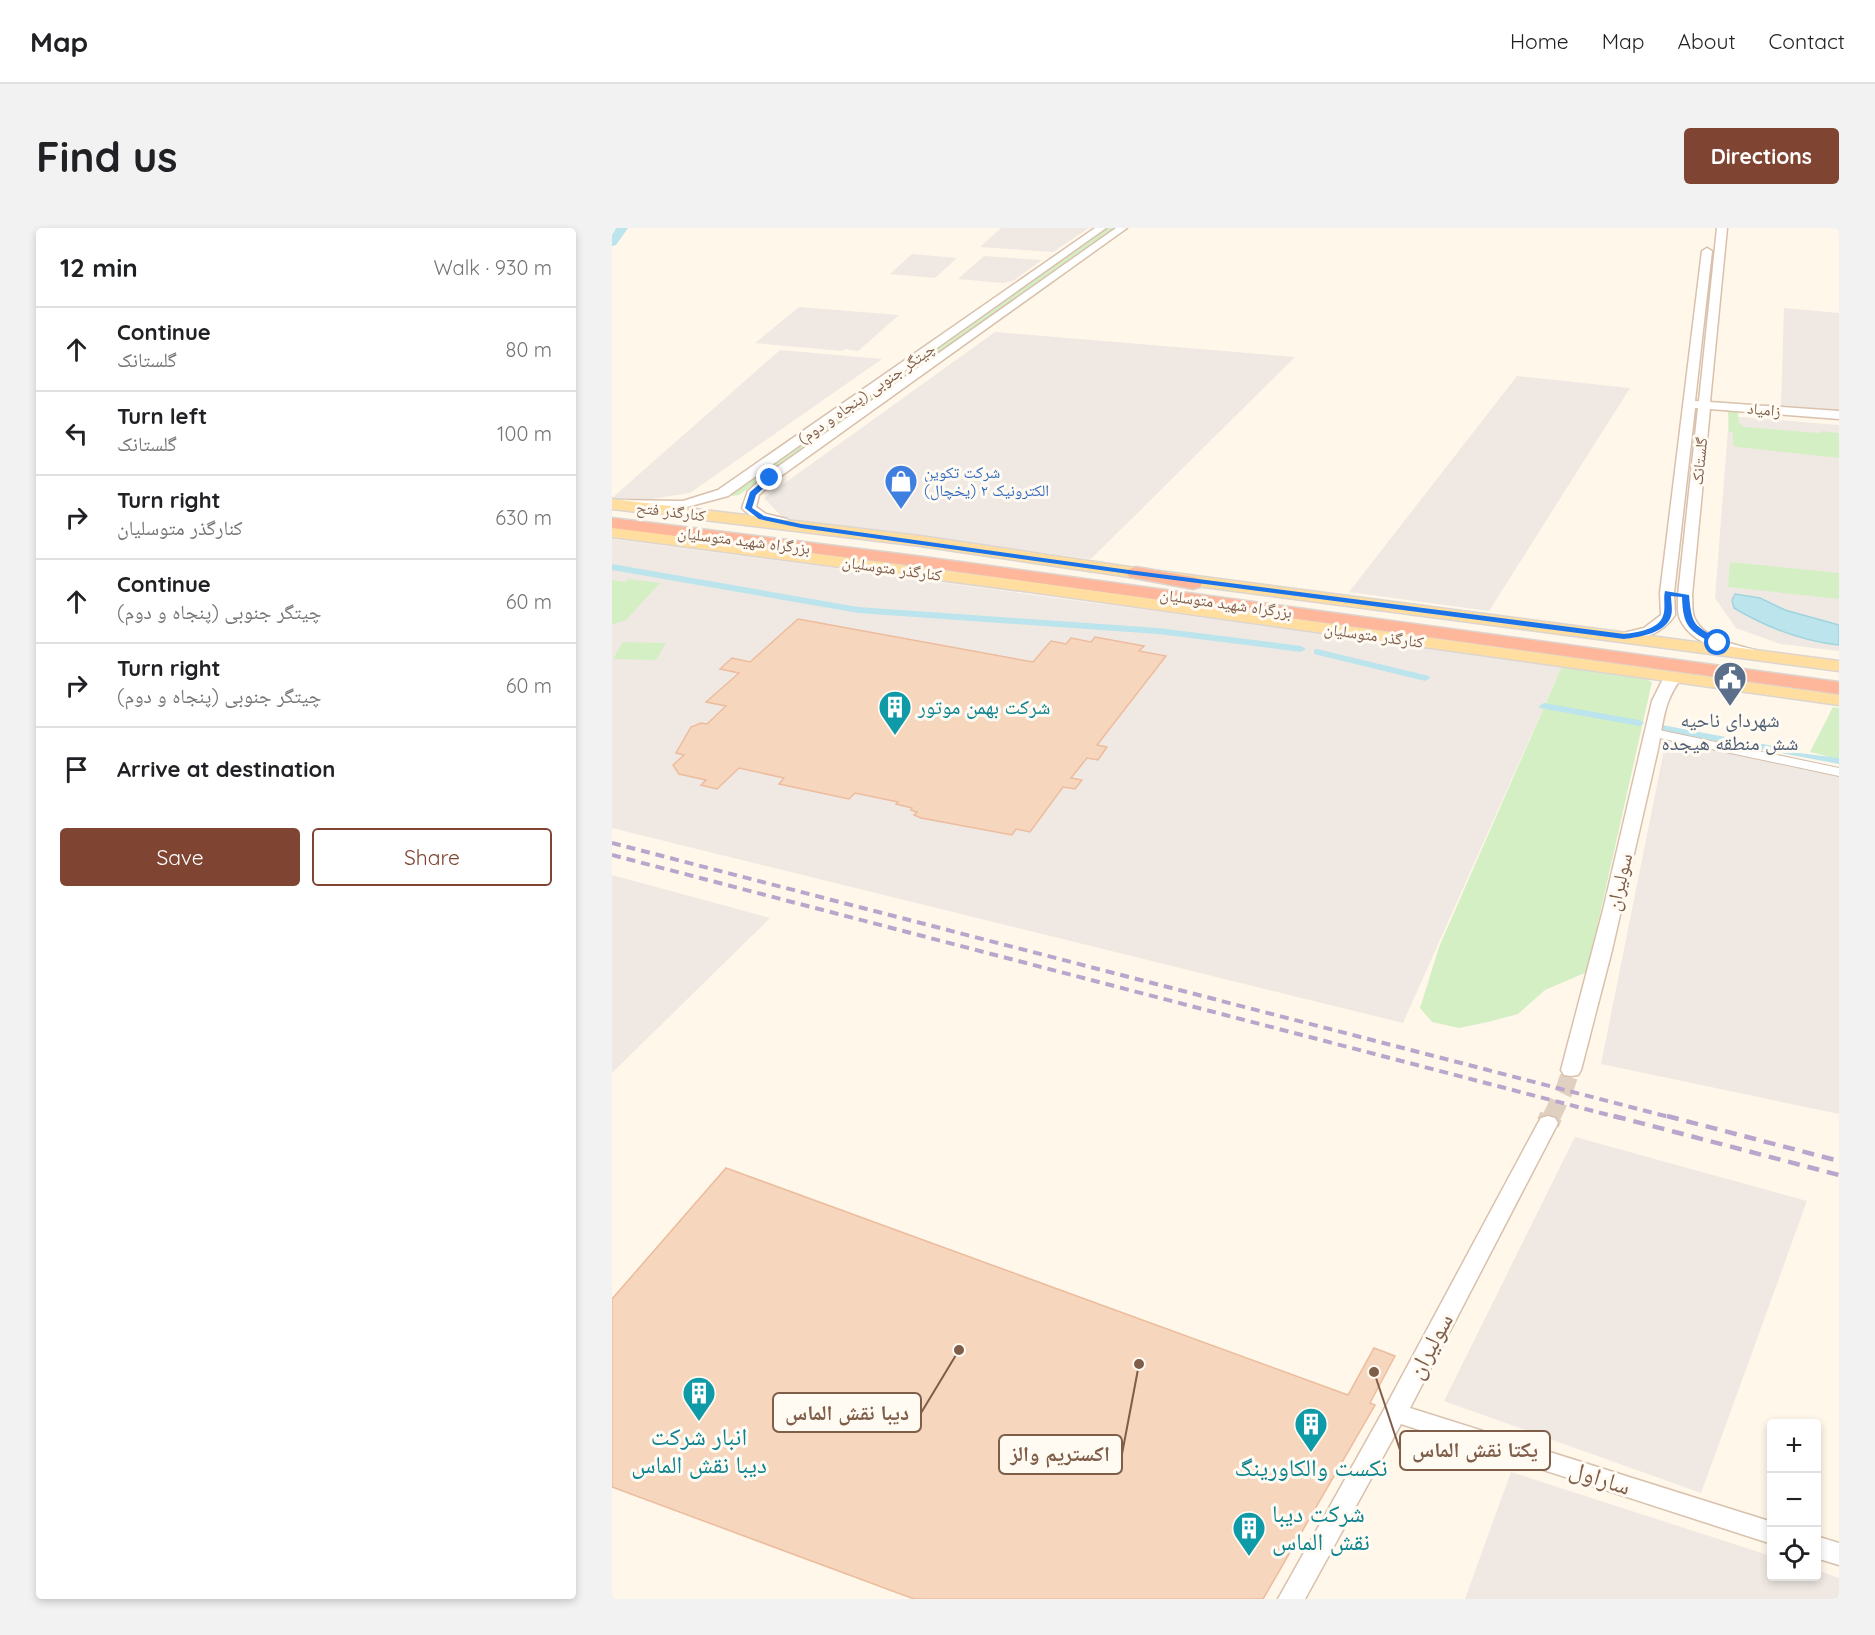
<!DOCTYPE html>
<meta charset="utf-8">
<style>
:root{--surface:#fff;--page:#f2f2f2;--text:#202124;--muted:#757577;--line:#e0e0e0;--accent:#7f4432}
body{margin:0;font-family:Quicksand,"Noto Naskh Arabic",sans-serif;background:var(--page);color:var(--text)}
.controls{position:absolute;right:18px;bottom:18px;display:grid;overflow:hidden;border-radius:6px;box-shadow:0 3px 9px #0003}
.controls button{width:54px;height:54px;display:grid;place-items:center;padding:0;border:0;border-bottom:2px solid var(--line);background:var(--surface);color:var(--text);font:30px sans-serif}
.stop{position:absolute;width:18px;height:18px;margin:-14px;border:4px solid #1a73e8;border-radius:50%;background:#fff}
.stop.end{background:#1a73e8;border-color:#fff;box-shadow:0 2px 6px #0008}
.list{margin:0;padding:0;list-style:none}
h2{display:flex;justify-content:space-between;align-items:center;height:78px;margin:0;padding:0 24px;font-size:26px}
h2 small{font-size:20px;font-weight:400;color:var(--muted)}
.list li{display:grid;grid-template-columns:39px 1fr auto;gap:18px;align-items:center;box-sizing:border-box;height:84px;padding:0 24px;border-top:2px solid var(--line)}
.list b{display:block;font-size:22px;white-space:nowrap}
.list p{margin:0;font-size:20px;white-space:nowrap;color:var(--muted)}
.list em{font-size:20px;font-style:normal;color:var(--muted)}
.actions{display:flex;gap:12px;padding:18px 24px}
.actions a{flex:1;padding:14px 0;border:2px solid var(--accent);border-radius:6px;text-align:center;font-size:21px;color:var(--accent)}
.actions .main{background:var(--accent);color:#fff}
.icon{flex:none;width:33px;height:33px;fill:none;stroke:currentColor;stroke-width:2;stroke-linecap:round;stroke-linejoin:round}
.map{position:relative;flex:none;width:1227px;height:1371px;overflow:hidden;border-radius:6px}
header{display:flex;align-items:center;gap:36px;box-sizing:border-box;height:84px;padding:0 30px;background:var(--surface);border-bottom:2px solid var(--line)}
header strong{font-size:28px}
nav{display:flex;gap:33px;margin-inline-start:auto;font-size:21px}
.intro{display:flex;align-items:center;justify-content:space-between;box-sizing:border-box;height:144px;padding:0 36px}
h1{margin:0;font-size:42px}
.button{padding:15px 27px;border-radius:6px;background:var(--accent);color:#fff;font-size:21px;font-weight:700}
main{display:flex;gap:36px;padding:0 36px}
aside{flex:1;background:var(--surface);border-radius:6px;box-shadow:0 3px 9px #0003}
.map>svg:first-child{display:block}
.industrial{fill:#f0e9e3}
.green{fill:#d5efc5}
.water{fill:#bbe4ec;stroke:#a0d4df;stroke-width:1.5}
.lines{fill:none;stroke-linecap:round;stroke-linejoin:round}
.canal{fill:#bbe4ec;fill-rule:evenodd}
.river{fill:#bbe4ec;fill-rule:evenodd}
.building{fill:#f7d6be;stroke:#ecbc9d;stroke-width:1.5}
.secondary-tunnel-far1{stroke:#dfd0c2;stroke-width:18;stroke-dasharray:18 9;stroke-linecap:butt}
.secondary-tunnel{stroke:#dfd0c2;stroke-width:23;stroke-dasharray:23 12;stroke-linecap:butt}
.street-casing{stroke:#d3bfad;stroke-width:2}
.secondary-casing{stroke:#d9c1ac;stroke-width:3}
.primary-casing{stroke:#ddd5d0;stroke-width:3}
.highway-casing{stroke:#ddd5d0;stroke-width:3}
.street{fill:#fff;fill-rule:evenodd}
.secondary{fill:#fff;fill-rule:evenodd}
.primary{fill:#ffdea0;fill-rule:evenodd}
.highway{fill:#feb79b;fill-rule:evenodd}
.rail-far1{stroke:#baa5cc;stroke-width:4;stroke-dasharray:9 6;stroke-linecap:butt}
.rail{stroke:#baa5cc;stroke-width:4.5;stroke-dasharray:12 8;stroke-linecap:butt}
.route{fill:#1a73e8}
.labels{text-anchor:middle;stroke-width:6;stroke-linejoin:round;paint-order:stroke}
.far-street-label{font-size:16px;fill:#7e5d49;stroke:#fffaf2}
.far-shop-label{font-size:16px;fill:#366cbe;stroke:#fffaf2;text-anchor:start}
.culture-label{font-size:20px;fill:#0d838f;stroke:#fffaf2;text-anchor:start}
.service-label{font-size:20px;fill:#4e5e75;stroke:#fffaf2}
.street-label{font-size:20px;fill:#7e5d49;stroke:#fffaf2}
.near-street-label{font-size:24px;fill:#7e5d49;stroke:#fffaf2}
.near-culture-label{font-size:24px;fill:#0d838f;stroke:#fffaf2}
.leader{fill:none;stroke:#7e5d49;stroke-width:2}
.callout-dot{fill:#7e5d49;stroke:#fffaf2;stroke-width:2}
.callout{fill:#fffaf2;stroke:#7e5d49;stroke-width:2}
.callout-label{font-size:21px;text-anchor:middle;font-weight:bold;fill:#7e5d49}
</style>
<header>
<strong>Map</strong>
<nav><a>Home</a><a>Map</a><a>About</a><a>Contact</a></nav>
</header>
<div class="intro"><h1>Find us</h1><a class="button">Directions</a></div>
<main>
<aside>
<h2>12 min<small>Walk · 930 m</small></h2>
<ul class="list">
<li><svg class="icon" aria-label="ahead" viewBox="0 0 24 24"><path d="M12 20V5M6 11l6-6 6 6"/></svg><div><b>Continue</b><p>گلستانک</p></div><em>80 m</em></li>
<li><svg class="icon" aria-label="left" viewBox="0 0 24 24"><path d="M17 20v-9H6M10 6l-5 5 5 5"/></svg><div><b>Turn left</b><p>گلستانک</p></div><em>100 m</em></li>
<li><svg class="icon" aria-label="right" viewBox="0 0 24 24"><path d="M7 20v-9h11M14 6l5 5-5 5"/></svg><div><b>Turn right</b><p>کنارگذر متوسلیان</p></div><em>630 m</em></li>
<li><svg class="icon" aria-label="ahead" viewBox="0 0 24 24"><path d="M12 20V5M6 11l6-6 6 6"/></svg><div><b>Continue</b><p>چیتگر جنوبی (پنجاه و دوم)</p></div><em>60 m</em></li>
<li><svg class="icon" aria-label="right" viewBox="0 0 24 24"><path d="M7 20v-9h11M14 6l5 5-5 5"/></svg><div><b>Turn right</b><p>چیتگر جنوبی (پنجاه و دوم)</p></div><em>60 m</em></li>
<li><svg class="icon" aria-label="arrive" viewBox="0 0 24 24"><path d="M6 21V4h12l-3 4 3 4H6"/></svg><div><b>Arrive at destination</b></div></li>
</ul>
<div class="actions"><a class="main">Save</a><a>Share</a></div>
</aside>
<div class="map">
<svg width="1227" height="1371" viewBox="0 0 1227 1371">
<rect width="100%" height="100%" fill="#fff7ea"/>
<path class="industrial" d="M 389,0 L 477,0 L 441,24 L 368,19 Z
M 300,26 L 345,30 L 323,50 L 278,46 Z
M 372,28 L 430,32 L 401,53 L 391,55 L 346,51 Z
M 187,79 L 287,87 L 246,123 L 233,121 L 230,123 L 143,115 Z
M 1172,80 L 1227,85 L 1227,183 L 1169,179 Z
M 383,104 L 683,129 L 479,331 L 171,290 L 152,270 Z
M 168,122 L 270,131 L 78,265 L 27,273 L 0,270 Z
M 905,148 L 1018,160 L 877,383 L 737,364 Z
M 1117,188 L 1227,197 L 1227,423 L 1168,416 L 1124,400 L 1103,370 Z
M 0,311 L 154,331 L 950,438 L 791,795 L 0,600 Z
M 1054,512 L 1227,548 L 1227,886 L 989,836 Z
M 0,647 L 158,690 L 0,845 Z
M 963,909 L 1195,973 L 1089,1265 L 832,1173 Z
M 899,1244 L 1159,1328 L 1160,1348 L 1204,1348 L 1205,1342 L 1227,1350 L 1227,1371 L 853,1371 Z"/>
<path class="green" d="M 496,0 L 505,0 L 127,267 L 120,268 L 120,266 Z
M 1116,183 L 1126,183 L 1127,195 L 1132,199 L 1208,205 L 1209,203 L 1227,205 L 1227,230 L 1125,219 L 1121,217 L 1121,204 L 1117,204 Z
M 1118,334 L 1227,345 L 1227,371 L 1116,359 Z
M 17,351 L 48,355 L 14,392 L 0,397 L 0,352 L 13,354 Z
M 11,414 L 54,415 L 44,432 L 1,431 Z
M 950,438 L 1034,451 L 1040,454 L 975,744 L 933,762 L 906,786 L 876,794 L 847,800 L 820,794 L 808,780 L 827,719 Z
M 1221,479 L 1227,480 L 1227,531 L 1198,524 Z"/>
<path class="water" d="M 1123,366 L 1148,370 L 1173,382 L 1227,397 L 1227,417 C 1190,413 1154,399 1122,380 L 1120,372 Z"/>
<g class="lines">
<path class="canal" d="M 0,336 L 246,379 L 546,400 L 689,418 L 694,421 L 689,424 L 546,406 L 246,385 L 0,342 Z
M 705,421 L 817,448 L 818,450 L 813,453 L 702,426 L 702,422 Z
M 932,475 L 1027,492 L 1032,495 L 1027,498 L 928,480 L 927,478 Z
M 1050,497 L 1182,522 L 1187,525 L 1227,530 L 1227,536 L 1046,502 L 1045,500 L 1046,498 Z"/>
<path class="river" d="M 4,0 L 16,0 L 4,17 L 0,18 L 0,7 Z"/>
</g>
<path class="building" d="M 186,391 L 421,434 L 439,413 L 454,416 L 459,410 L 479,414 L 483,409 L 532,418 L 527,423 L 554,428 L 485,517 L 495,519 L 486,532 L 475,530 L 459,550 L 470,552 L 463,561 L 451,559 L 418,604 L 404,601 L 400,607 L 309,590 L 302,587 L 305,584 L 299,582 L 300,580 L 284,576 L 286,574 L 243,565 L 237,571 L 167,556 L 172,550 L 127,540 L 105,561 L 89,557 L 94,552 L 67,546 L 61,537 L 72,527 L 64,525 L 79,499 L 89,495 L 95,496 L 114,478 L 94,474 L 127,445 L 108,441 L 120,430 L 138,434 Z
M 114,940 L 736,1167 L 762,1120 L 783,1128 L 758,1175 L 763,1177 L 651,1371 L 302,1371 L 0,1259 L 0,1071 Z"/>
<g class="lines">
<path class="secondary-tunnel-far1" d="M 939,890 L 952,863 L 959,842"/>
<path class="secondary-tunnel" d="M 936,895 L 939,888"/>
<defs>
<path id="street" d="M 1042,501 L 1227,540 L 1227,548 L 1038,508 L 1036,505 Z"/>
<path id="secondary" d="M 483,0 L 494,0 L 116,268 L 71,280 L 0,280 L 0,272 L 71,273 L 106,262 Z
M 504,0 L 515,0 L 162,253 L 147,267 L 144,279 L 154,286 L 175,291 L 177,294 L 175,297 C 160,300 140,291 130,280 L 136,263 L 154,247 Z
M 1105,0 L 1115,0 L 1098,174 L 1227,183 L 1227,191 L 1098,181 L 1080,367 C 1081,375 1079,384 1083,391 C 1092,411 1124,417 1143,422 L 1145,425 L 1143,428 L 1138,429 C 1113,423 1080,417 1068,391 C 1065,384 1066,375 1066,367 L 1086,180 L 1083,180 L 1062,365 L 1063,387 C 1050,406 1034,410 1012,413 L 1005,409 L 1007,406 L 1032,400 L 1049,387 L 1048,365 L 1090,23 L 1095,20 L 1100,23 L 1083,173 L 1087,173 Z
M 1062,444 L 1070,449 C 1051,475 1052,491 1046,521 L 1000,722 L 969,842 L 966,847 L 959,848 L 952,847 L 949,842 L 991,682 L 1040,473 L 1050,453 L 1057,446 Z
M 936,888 L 943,890 L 946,895 L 798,1180 L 1160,1294 L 1160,1316 L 789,1196 L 693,1371 L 666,1371 L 774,1178 L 926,895 L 929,890 Z
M 1204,1308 L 1227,1315 L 1227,1337 L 1204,1330 Z"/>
<path id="primary" d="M 0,271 L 308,308 L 524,340 L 1227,433 L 1227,443 L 524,350 L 308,318 L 0,281 Z
M 0,299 L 426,355 L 1227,467 L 1227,477 L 426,365 L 0,309 Z"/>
<path id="highway" d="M 0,290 L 312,329 L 1227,454 L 1227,466 L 312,339 L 0,300 Z
M 524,339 L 581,349 L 588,351 L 590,355 L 588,359 L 581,361 L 517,349 L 515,345 L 517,341 Z"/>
</defs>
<use href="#street" class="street-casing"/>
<use href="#secondary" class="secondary-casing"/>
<use href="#primary" class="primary-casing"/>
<use href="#highway" class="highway-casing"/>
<use href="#street" class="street"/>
<use href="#secondary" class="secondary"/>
<use href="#primary" class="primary"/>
<use href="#highway" class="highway"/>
<path class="rail-far1" d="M 0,615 L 1061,890
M 0,627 L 1008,890"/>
<path class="rail" d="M 1002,888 L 1227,947
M 1055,888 L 1227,933"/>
</g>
<path class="route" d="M 156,249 L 162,250 L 144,267 L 140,280 L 152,288 L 189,296 L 524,343 L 1012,406 C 1024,405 1047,401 1051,388 C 1054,380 1051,371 1053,363 L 1077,367 C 1080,404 1085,395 1110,415 L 1103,417 C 1077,402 1071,399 1070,369 L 1059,368 C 1059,374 1061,382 1059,388 C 1054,405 1028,409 1012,411 L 524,347 L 189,300 L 147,291 L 133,280 L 138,264 Z"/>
<defs>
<symbol id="shop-pin" viewBox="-11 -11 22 30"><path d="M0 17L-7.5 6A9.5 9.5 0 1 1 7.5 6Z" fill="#3f7fe0" stroke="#fffaf2"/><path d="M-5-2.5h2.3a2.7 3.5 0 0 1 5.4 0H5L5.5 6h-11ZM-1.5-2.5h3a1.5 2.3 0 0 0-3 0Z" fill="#fff"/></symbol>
<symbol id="civic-pin" viewBox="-11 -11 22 30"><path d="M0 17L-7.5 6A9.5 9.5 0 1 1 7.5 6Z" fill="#5c6f8a" stroke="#fffaf2"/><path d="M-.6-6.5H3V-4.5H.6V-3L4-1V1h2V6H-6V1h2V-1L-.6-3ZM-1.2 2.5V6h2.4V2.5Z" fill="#fff"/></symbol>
<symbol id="building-pin" viewBox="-11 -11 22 30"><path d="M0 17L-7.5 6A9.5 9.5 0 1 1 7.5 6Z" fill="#0f9aa8" stroke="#fffaf2"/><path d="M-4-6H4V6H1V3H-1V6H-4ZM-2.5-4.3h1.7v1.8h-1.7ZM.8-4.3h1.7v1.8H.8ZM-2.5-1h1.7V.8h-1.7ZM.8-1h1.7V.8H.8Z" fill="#fff"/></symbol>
</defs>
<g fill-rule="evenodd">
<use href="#shop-pin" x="270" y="234" width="38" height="52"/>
<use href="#civic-pin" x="1099" y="431" width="38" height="52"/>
<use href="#building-pin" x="264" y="460" width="38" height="52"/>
<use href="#building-pin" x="68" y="1146" width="38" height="52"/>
<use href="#building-pin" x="680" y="1177" width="38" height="52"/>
<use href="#building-pin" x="618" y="1281" width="38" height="52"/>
</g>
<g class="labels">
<g class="far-street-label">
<text transform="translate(254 165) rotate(-35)" y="6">چیتگر جنوبی (پنجاه و دوم)</text>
<text transform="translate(1152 181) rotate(5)" y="6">زامیاد</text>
<text transform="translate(1087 233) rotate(-84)" y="6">گلستانک</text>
<text transform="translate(59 283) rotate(7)" y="6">کنارگذر فتح</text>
<text transform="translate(132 312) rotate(7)" y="6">بزرگراه شهید متوسلیان</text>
<text transform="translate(280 340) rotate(8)" y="6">کنارگذر متوسلیان</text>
<text transform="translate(614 375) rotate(8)" y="6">بزرگراه شهید متوسلیان</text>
<text transform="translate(762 407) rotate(8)" y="6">کنارگذر متوسلیان</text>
</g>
<g class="far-shop-label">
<text x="312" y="250">شرکت تکوین<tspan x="312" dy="18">الکترونیک ۲ (یخچال)</tspan></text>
</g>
<g class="culture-label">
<text x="306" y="486">شركت بهمن موتور</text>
</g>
<g class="service-label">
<text x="1118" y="499">شهردای ناحیه<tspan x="1118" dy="23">شش منطقه هیجده</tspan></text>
</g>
<g class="street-label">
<text transform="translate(1007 654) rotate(-77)" y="7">سولیران</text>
</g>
<g class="near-street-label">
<text transform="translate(818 1118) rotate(-62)" y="8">سولیران</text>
<text transform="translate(988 1250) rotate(18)" y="8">ساراول</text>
</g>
<g class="near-culture-label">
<text x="87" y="1217">انبار شرکت<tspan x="87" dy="28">دیبا نقش الماس</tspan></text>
<text x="699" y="1248">نکست والکاورینگ</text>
<text x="660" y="1294" text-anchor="start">شرکت دیبا<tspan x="660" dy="28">نقش الماس</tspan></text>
</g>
</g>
<path class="leader" d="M347 1122L309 1185M762 1144L788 1222M527 1136L510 1226"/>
<g class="callout-dot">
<circle cx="347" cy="1122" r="6"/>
<circle cx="762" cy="1144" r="6"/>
<circle cx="527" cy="1136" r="6"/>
</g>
<g class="callout">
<rect x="161" y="1165" width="148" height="39" rx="6"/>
<rect x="788" y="1203" width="150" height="39" rx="6"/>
<rect x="387" y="1207" width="123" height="39" rx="6"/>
</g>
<g class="callout-label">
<text x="235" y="1192">دیبا نقش الماس</text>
<text x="863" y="1229">یکتا نقش الماس</text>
<text x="448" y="1233">اکستریم والز</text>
</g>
</svg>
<div class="controls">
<button>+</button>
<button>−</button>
<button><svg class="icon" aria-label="locate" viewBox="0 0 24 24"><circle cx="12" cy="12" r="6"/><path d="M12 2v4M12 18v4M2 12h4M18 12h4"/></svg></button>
</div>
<div class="stop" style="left:1106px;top:415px"></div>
<div class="stop end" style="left:158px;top:250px"></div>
</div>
</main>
